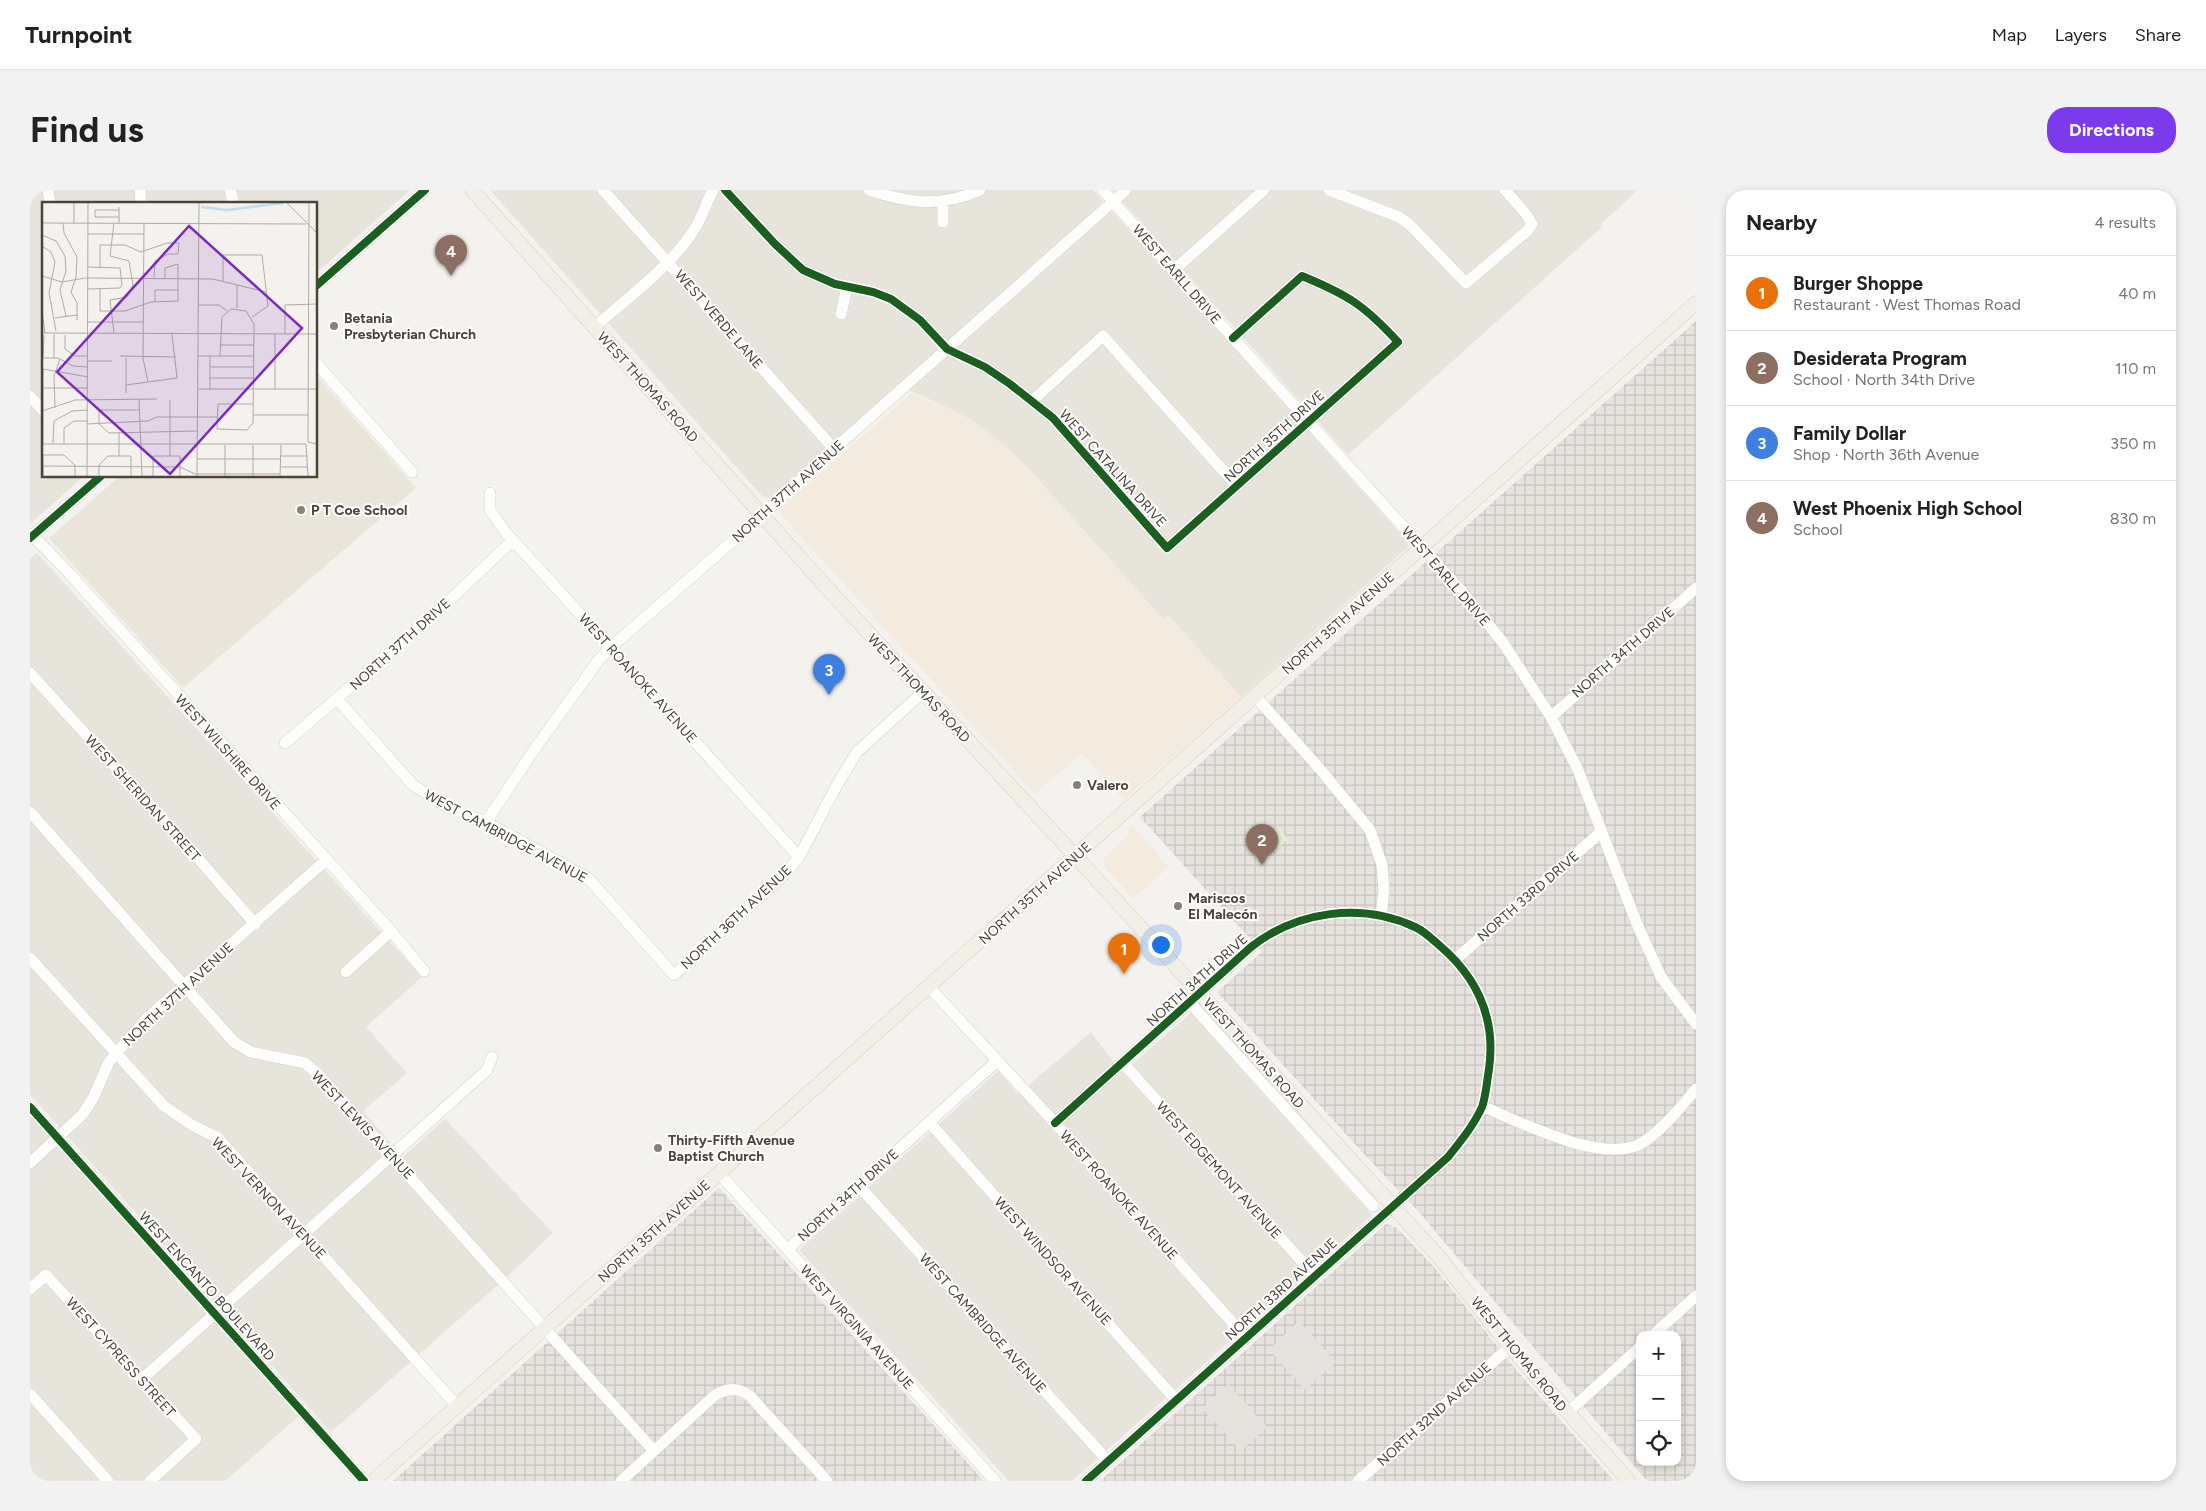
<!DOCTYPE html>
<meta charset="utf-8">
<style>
:root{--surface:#fff;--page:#f2f2f2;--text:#222;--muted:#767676;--line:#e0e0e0;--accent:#7c3aed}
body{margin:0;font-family:Figtree,sans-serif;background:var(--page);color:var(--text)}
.controls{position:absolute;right:15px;bottom:15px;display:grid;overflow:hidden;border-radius:10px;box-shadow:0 2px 8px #0003}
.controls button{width:45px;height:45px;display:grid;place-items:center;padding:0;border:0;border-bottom:1px solid var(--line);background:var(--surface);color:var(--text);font:25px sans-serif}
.you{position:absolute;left:1130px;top:754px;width:18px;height:18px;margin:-12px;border:4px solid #fff;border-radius:50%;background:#1a73e8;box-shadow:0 0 0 8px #1a73e833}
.badge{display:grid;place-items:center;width:32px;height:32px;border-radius:50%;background:var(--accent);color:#fff;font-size:16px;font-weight:700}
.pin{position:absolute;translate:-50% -41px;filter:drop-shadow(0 1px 2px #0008)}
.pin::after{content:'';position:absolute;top:26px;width:18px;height:15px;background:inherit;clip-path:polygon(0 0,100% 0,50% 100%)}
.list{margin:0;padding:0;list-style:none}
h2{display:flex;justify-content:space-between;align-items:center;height:65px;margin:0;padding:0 20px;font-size:21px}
h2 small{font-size:16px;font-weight:400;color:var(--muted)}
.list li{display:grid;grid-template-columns:32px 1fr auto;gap:15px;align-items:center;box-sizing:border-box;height:75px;padding:0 20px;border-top:1px solid var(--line)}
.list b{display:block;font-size:19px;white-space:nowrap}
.list p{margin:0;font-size:16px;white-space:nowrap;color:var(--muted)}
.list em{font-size:16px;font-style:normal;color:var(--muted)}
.icon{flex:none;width:28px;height:28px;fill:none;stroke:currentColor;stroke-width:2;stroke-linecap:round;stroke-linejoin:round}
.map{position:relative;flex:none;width:1666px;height:1291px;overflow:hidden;border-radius:20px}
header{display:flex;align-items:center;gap:30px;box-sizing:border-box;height:70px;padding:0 25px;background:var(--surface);border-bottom:1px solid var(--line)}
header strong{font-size:24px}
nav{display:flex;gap:28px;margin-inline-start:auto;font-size:18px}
.intro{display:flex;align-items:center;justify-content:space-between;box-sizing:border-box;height:120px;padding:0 30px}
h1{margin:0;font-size:35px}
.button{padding:12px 22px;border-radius:20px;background:var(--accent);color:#fff;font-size:18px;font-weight:700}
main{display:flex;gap:30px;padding:0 30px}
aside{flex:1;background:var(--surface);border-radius:20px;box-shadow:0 2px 8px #0003}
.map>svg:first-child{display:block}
.residential{fill:#e7e4dc}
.commercial{fill:#f3ebdf}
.industrial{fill:url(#industrial-grid);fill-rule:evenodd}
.education{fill:#eae5da}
.garden{fill:#e1eecf}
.parking{fill:#e6e3df}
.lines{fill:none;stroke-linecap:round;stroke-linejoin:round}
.minor-casing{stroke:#d2d0cb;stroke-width:12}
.major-casing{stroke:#d6cebb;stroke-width:15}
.minor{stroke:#fdfdfc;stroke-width:11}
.major{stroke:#f2efe6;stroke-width:14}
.cycleway-casing{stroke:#fff;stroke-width:11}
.cycleway{stroke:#1b5e20;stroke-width:8}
.poi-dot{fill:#868178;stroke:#fff;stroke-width:2}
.labels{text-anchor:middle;stroke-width:4;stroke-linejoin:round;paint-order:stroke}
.street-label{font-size:14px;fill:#4b4439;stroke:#fff}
.poi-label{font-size:14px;font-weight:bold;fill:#4b4439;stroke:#fff;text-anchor:start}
.inset-river{fill:none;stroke:#c0ddf1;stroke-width:2.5}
.inset-road{fill:none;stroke:#b0aca6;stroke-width:1}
.view{fill:#7b2cbf;fill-opacity:0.15;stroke:#7b2cbf;stroke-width:2.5}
.inset-edge{fill:none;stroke:#4b4439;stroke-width:2.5}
</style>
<header>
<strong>Turnpoint</strong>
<nav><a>Map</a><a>Layers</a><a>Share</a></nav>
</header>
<div class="intro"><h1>Find us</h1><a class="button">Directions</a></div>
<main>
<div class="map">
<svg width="1666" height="1291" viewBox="0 0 1666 1291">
<defs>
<pattern id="industrial-grid" width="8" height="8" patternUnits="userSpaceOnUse" patternTransform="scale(1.25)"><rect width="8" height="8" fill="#e6e2de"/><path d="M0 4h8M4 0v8" fill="none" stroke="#c7c3bf"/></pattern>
</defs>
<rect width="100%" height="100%" fill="#f4f2ee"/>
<path class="residential" d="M 0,0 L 380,0 L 286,83 L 286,14 L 14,14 L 14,286 L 54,286 L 0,334 Z
M 460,0 L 1063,0 L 1376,350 L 1378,357 L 1211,507 L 1138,425 L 1133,429 L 997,277 L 977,258 L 943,231 L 908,213 L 867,195 L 741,308 L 733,307 Z
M 1082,0 L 1608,0 L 1571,34 L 1573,36 L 1318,265 Z
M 7,363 L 392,787 L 336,837 L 377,883 L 333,921 L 373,967 L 415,929 L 523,1043 L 478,1086 L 301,1242 L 0,904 L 0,368 Z
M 1161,823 L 1342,1025 L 1042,1291 L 979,1291 L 769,1060 L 968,881 L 988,904 L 1061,842 L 1092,883 Z
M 0,926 L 268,1227 L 195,1291 L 0,1291 Z"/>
<path class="commercial" d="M 882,203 L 927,222 L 943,231 L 977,258 L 997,277 L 1133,429 L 1138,425 L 1211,507 L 1094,610 L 1052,563 L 1005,604 L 751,325 L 751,318 Z
M 1102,635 L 1139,677 L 1103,709 L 1075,678 L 1073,669 L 1095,647 Z"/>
<path class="industrial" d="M 1666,131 L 1666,1291 L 1617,1291 L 1388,1021 L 1334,964 L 1187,802 L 1232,762 L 1110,627 ZM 1610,1145 L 1647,1145 L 1647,1272 L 1610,1272 Z
M 689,998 L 954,1291 L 363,1291 Z
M 1356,1034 L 1367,1038 L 1404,1077 L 1484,1177 L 1584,1291 L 1070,1291 Z"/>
<path class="education" d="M 286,185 L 386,298 L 153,498 L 19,348 L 90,286 L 286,286 Z"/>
<path class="garden" d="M 1248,637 L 1258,649 L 1245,661 L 1234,650 Z"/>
<path class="parking" d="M 1269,1131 L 1306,1172 L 1275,1200 L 1239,1159 Z
M 1198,1194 L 1237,1237 L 1211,1261 L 1172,1218 Z"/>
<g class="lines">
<defs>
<path id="minor" d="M 18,0 L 20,14
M 110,0 L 111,14
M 200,0 L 204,14
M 573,0 L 804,259
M 695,0 L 745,54 L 773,80 L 805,94 L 843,102 L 861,109 L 890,130 L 917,159 L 955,177 L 980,194 L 1023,228 L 1137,358 L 1368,152 C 1334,115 1318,105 1272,86 L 1203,148
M 839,0 C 879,13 910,18 950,0
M 1073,0 L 1203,148 L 1434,404 L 1474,454 L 1521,527 L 1548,580 L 1607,734 L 1631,787 L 1666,834
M 1299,0 L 1369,27 L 1379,34 L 1436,93 L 1497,41 L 1502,34 L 1496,24 L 1475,0
M 913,12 L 913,32
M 1144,80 L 1234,0
M 286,96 L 395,0
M 811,124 L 817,97
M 564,137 C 597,109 646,72 667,35 C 673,24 677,11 683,0
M 286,173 L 382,282
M 0,206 L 14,222
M 1002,211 L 1073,146 L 1207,296
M 460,303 L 460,320 L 477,344 L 522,393 L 769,667
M 0,344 L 14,357 L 39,383 L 361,741 L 394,781
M 0,348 L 71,286
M 0,483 L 159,658 L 225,734
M 1225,506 L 1289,578 L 1340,640 L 1352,675 L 1354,700 L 1351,726
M 307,509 L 383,595 L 417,617 L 456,632 L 558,688 L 644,785 L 755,684 L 769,667 L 807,595 L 827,562 L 893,502
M 1521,527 L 1666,398
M 255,553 L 405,424 L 482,351
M 0,622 L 204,852 L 221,862 L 275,873 L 288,884 L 624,1261
M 456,632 L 504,560 L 568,471 L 580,458 L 721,335 L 804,259 L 1096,0
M 0,768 L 134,916 L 162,935 L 188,948 L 428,1217
M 1426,769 L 1571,642
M 316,782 L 361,741
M 899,797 L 1025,933 L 1216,1148
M 1160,813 L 1343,1016
M 1093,873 L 1285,1086
M 1452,916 C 1490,932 1578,978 1615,951 C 1635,937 1651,917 1666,899
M 0,917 L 334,1291
M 899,932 L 1146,1210
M 1025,933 L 1221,757 C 1267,721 1331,712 1385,737 C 1394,741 1402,749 1409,755 C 1448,788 1466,829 1459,879 C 1457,891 1456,906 1452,917 C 1444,935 1430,952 1418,967 L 1056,1291
M 0,973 L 53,924 L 63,908 L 79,872 L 118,827 L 296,670
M 689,983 L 965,1291
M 829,996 L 1078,1271
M 758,1059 L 967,871
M 0,1099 L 16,1085 L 166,1249 L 120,1291
M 1623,1145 L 1666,1106
M 111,1190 L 457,880 L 462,867
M 0,1204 L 78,1291
M 1537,1223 L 1610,1157
M 591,1291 L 684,1206 C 696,1198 708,1197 720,1206 L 797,1291
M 1328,1291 L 1480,1157"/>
<path id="major" d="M 442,0 L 797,398 L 1060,682 L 1409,1067 L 1480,1157 L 1599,1291
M 343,1291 L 1666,113"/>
</defs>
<use href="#minor" class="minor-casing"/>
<use href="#major" class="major-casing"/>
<use href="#minor" class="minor"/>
<use href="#major" class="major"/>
<defs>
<path id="cycleway" d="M 695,0 L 745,54 L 773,80 L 805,94 L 843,102 L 861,109 L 890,130 L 917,159 L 955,177 L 980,194 L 1023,228 L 1137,358 L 1368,152 C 1334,115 1318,105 1272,86 L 1203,148
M 286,96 L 395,0
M 0,348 L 71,286
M 0,917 L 334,1291
M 1025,933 L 1221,757 C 1267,721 1331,712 1385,737 C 1394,741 1402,749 1409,755 C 1448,788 1466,829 1459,879 C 1457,891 1456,906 1452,917 C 1444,935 1430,952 1418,967 L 1056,1291"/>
</defs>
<use href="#cycleway" class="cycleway-casing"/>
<use href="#cycleway" class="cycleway"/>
</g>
<g class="poi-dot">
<circle cx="304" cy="136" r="5"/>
<circle cx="271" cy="320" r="5"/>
<circle cx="1047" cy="595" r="5"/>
<circle cx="1148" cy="716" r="5"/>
<circle cx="628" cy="958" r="5"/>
</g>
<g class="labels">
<g class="street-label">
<text transform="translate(1147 84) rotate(49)" y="5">WEST EARLL DRIVE</text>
<text transform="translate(689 129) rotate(49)" y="5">WEST VERDE LANE</text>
<text transform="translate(618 197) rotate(48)" y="5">WEST THOMAS ROAD</text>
<text transform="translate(1244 246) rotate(-42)" y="5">NORTH 35TH DRIVE</text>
<text transform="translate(1083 278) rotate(48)" y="5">WEST CATALINA DRIVE</text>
<text transform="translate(758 301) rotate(-42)" y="5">NORTH 37TH AVENUE</text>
<text transform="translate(1416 386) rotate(49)" y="5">WEST EARLL DRIVE</text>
<text transform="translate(1308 433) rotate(-42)" y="5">NORTH 35TH AVENUE</text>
<text transform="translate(370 454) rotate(-42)" y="5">NORTH 37TH DRIVE</text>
<text transform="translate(1593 462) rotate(-41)" y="5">NORTH 34TH DRIVE</text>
<text transform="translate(608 488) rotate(48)" y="5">WEST ROANOKE AVENUE</text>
<text transform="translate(889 498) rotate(47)" y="5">WEST THOMAS ROAD</text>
<text transform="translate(198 562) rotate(48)" y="5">WEST WILSHIRE DRIVE</text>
<text transform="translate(113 608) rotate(48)" y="5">WEST SHERIDAN STREET</text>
<text transform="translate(476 646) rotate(28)" y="5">WEST CAMBRIDGE AVENUE</text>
<text transform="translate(1005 703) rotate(-42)" y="5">NORTH 35TH AVENUE</text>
<text transform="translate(1498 706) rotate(-41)" y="5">NORTH 33RD DRIVE</text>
<text transform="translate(706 727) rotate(-43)" y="5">NORTH 36TH AVENUE</text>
<text transform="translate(1167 790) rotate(-42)" y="5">NORTH 34TH DRIVE</text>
<text transform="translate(148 804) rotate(-43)" y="5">NORTH 37TH AVENUE</text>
<text transform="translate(1224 863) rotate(48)" y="5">WEST THOMAS ROAD</text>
<text transform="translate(333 935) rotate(47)" y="5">WEST LEWIS AVENUE</text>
<text transform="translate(1189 980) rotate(48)" y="5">WEST EDGEMONT AVENUE</text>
<text transform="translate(818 1005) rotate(-42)" y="5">NORTH 34TH DRIVE</text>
<text transform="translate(1089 1005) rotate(48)" y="5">WEST ROANOKE AVENUE</text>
<text transform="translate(239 1008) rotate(47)" y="5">WEST VERNON AVENUE</text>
<text transform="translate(624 1041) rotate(-42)" y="5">NORTH 35TH AVENUE</text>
<text transform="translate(1023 1071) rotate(48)" y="5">WEST WINDSOR AVENUE</text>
<text transform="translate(177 1096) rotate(48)" y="5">WEST ENCANTO BOULEVARD</text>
<text transform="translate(1251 1099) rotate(-42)" y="5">NORTH 33RD AVENUE</text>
<text transform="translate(953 1133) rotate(48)" y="5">WEST CAMBRIDGE AVENUE</text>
<text transform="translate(827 1137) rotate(48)" y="5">WEST VIRGINIA AVENUE</text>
<text transform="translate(1489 1164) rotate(51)" y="5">WEST THOMAS ROAD</text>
<text transform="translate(91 1167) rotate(48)" y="5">WEST CYPRESS STREET</text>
<text transform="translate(1404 1224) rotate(-42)" y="5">NORTH 32ND AVENUE</text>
</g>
<g class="poi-label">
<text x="314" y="133">Betania<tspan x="314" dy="16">Presbyterian Church</tspan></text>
<text x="281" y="325">P T Coe School</text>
<text x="1057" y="600">Valero</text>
<text x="1158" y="713">Mariscos<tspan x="1158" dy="16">El Malecón</tspan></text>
<text x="638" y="955">Thirty-Fifth Avenue<tspan x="638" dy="16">Baptist Church</tspan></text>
</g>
</g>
<g transform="translate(12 12)">
<rect width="275" height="275" fill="#f4f2ee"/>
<path class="inset-river" d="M 159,5 L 185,8 L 241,1"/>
<path class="inset-road" d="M 32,1 L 32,21M 245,1 L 275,31M 267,1 L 266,240 L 275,242M 77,5 L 77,21M 77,15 L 53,15 L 53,8 L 77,8M 0,21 L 264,22M 21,21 L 22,31 L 35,55 L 34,75 L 29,90 L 35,101 L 35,118M 102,21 L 101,156 L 106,180M 46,32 L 102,32M 0,33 L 14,39 L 23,54 L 24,69 L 18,88 L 24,114M 0,44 L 9,50 L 13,60 L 7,91 L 14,129M 0,56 L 0,72M 58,65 L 58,43 L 83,43 L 99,50 L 125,41 L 137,41 L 136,52 L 126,52 L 113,59 L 112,76M 0,74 L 20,80 L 43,76 L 171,77 L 224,90M 181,79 L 181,53 L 220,53 L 226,104 L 210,115M 46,87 L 78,86 L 80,83 L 78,66 L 46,65M 58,87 L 58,109 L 83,109 L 109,100 L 136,99 L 136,62 L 123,66 L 123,77M 113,99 L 113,88 L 136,88M 156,103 L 177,103 L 185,109M 195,106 L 195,83M 0,109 L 3,131M 13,116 L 35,113M 46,120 L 101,120M 0,131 L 275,132M 72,131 L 68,98 L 85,95 L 91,83 L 87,59 L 68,54 L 72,21M 243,132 L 243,103 L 275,102M 23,133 L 23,147 L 33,154 L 46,154M 178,143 L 212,143M 78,154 L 134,155M 156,154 L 212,154M 168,154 L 168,187M 178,154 L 180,115 L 189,107 L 204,109 L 212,122 L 212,124 L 211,221 L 205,228 L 175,227 L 176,202 L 211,202M 0,156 L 16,156 L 31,164 L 46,165M 1,156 L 2,133M 12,156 L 12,132M 46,159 L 70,159M 168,165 L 211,165M 1,167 L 46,175M 168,176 L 211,176M 84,183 L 135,176 L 130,132M 0,186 L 46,186M 156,187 L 275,187M 233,188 L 233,132M 84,191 L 84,156M 97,197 L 100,274M 128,198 L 128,254M 13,206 L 12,174 L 18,157M 97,208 L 57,208 L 57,222 L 67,231 L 155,229M 0,209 L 33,198 L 115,197M 211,213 L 266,213M 45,222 L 106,219 L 115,215 L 175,215M 11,241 L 12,219 L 30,209 L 46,208M 0,242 L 264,242 L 266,274M 1,242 L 1,167M 22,242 L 22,226 L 32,219 L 46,219M 77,254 L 77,231M 238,254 L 266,254M 155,257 L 238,257M 0,264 L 138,265 L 153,272 L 238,272M 238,265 L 266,265M 1,274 L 1,253 L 22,253 L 33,263 L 33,274M 45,274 L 46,1M 57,274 L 57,263 L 66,254 L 89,254 L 89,274M 111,274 L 111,254 L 138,254 L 138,274M 155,274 L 157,1M 183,274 L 183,243M 211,274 L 211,243M 238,274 L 239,243"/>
<path class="view" d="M 147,24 L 260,126 L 128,272 L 15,170 Z"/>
<rect width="275" height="275" class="inset-edge"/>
</g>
</svg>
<div class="controls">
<button>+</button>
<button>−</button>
<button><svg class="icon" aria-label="locate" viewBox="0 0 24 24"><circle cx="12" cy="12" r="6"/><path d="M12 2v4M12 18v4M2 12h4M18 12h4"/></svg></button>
</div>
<div class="you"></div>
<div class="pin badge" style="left:1094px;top:784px;background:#e8710a">1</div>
<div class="pin badge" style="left:1232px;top:675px;background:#8d6e63">2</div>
<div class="pin badge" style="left:799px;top:505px;background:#3f7fe0">3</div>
<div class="pin badge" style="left:421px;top:86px;background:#8d6e63">4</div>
</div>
<aside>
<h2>Nearby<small>4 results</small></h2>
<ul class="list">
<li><span class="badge" style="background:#e8710a">1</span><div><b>Burger Shoppe</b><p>Restaurant · West Thomas Road</p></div><em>40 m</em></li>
<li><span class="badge" style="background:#8d6e63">2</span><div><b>Desiderata Program</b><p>School · North 34th Drive</p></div><em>110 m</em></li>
<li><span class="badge" style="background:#3f7fe0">3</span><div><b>Family Dollar</b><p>Shop · North 36th Avenue</p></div><em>350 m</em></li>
<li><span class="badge" style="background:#8d6e63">4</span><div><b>West Phoenix High School</b><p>School</p></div><em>830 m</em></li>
</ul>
</aside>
</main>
